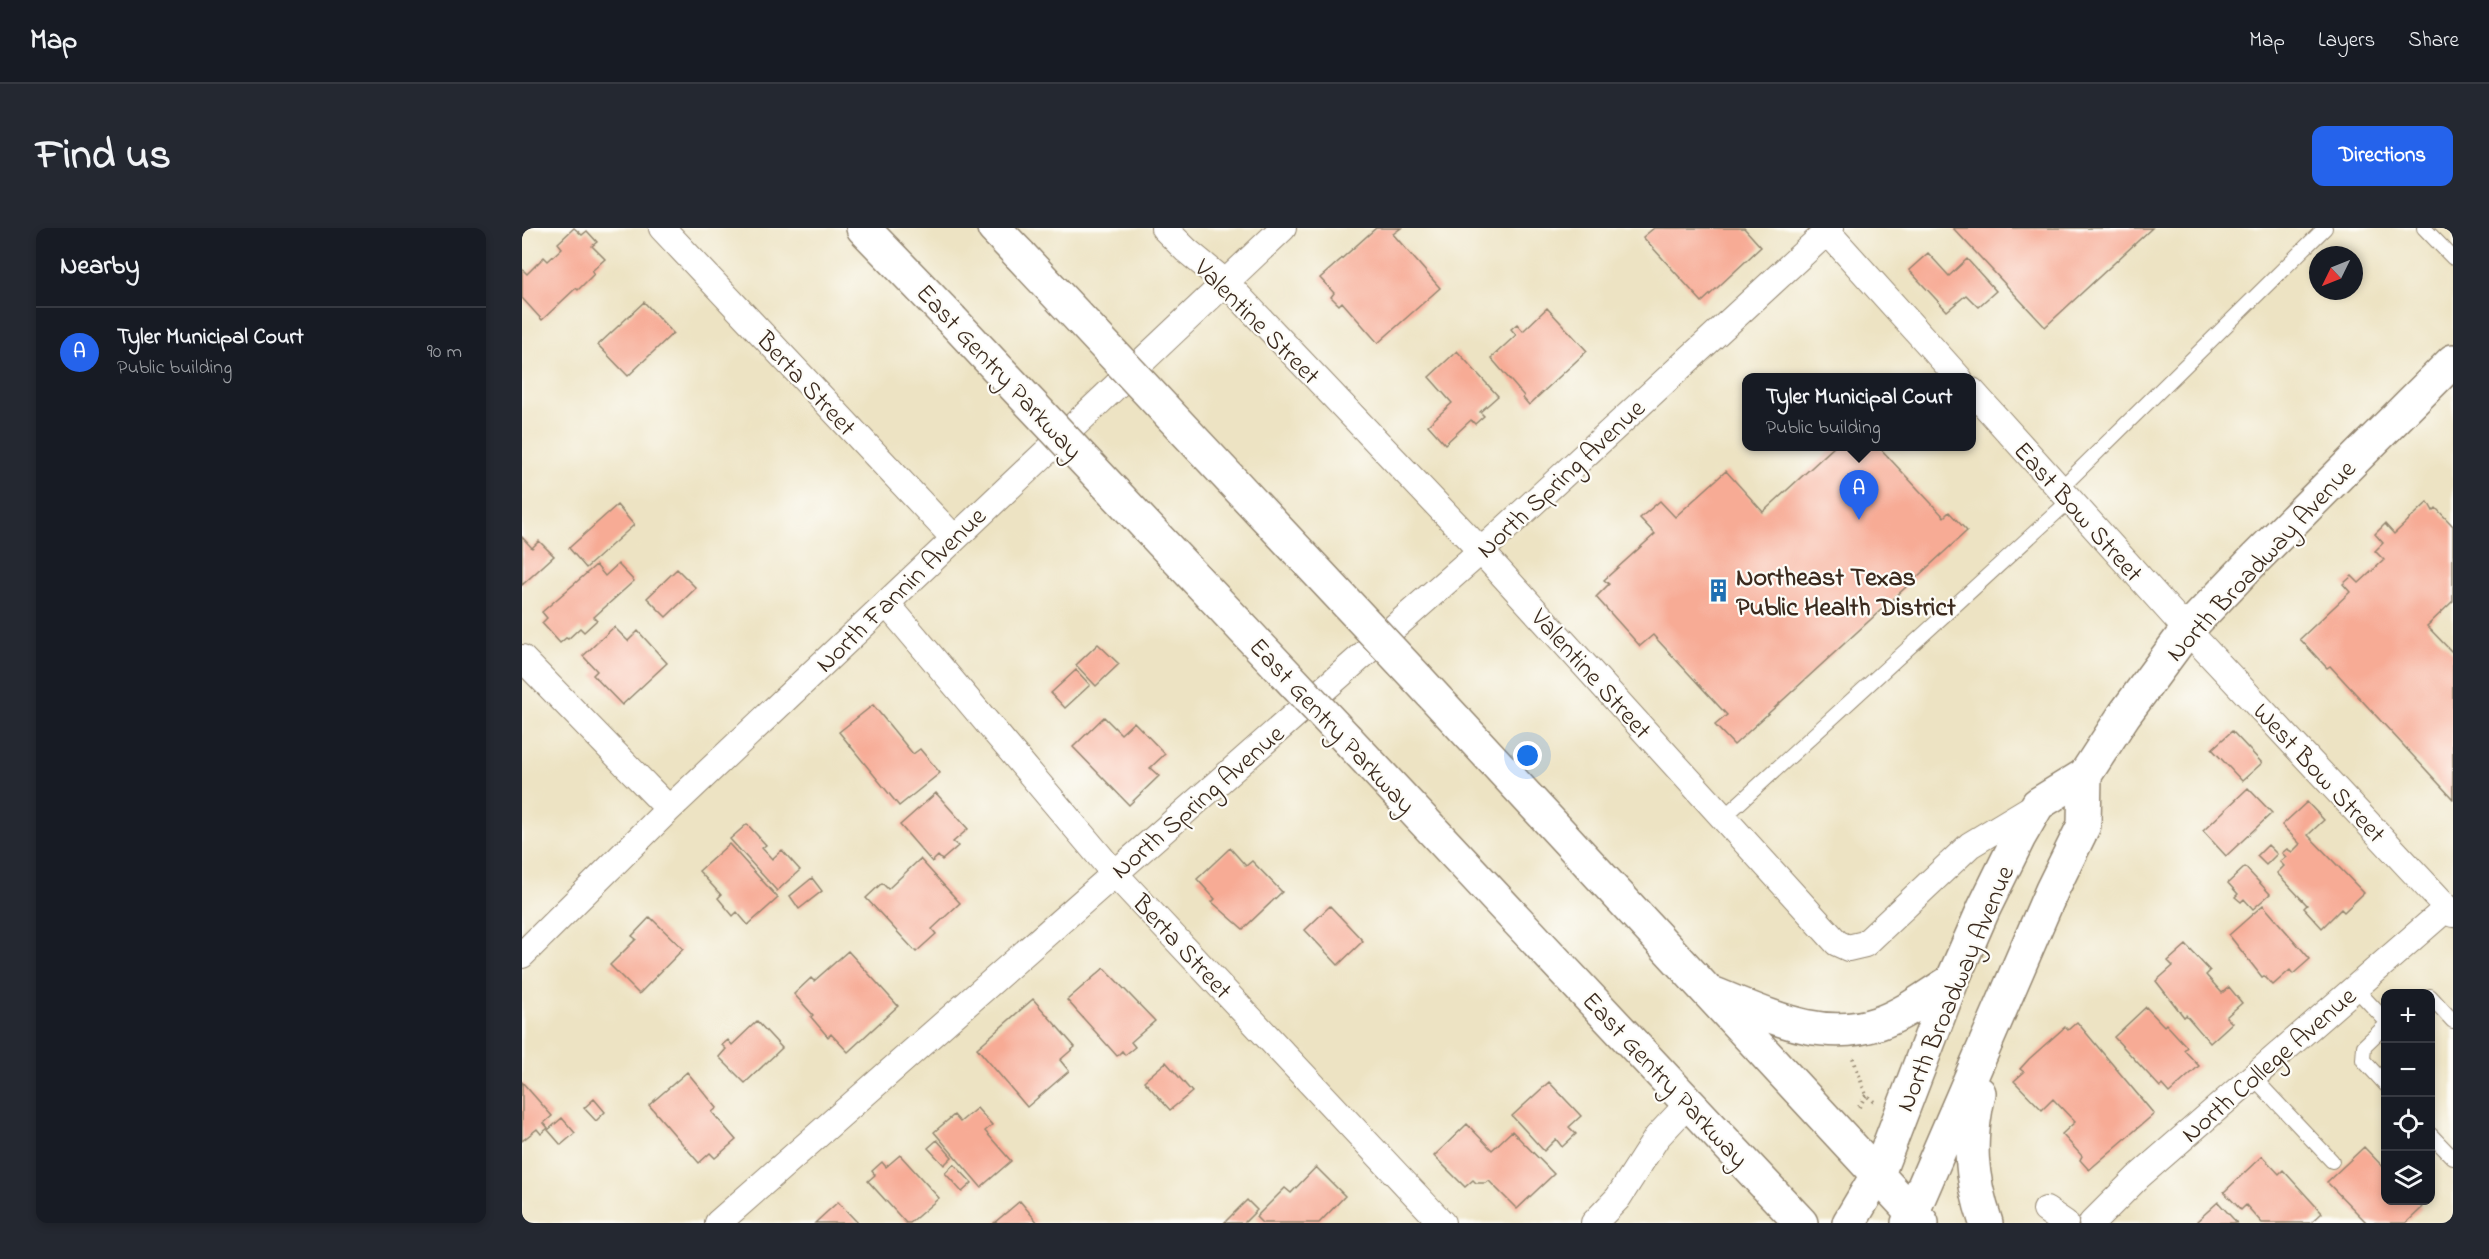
<!DOCTYPE html>
<meta charset="utf-8">
<style>
:root{--surface:#171b24;--page:#242831;--text:#f1f3f6;--muted:#9ea1a6;--line:#363941;--accent:#2563eb}
body{margin:0;font-family:"Indie Flower",sans-serif;background:var(--page);color:var(--text)}
.controls{position:absolute;right:18px;bottom:18px;display:grid;overflow:hidden;border-radius:12px;box-shadow:0 3px 9px #0003}
.controls button{width:54px;height:54px;display:grid;place-items:center;padding:0;border:0;border-bottom:2px solid var(--line);background:var(--surface);color:var(--text);font:30px sans-serif}
.compass{position:absolute;left:1787px;top:18px;width:54px;height:54px;border-radius:50%;background:var(--surface);box-shadow:0 3px 9px #0003;rotate:227deg}
.you{position:absolute;left:1006px;top:528px;width:21px;height:21px;margin:-15px;border:4px solid #fff;border-radius:50%;background:#1a73e8;box-shadow:0 0 0 9px #1a73e833}
.badge{display:grid;place-items:center;width:39px;height:39px;border-radius:50%;background:var(--accent);color:#fff;font-size:20px;font-weight:700}
.pin{position:absolute;translate:-50% -50px;filter:drop-shadow(0 2px 3px #0008)}
.pin::after{content:'';position:absolute;top:32px;width:21px;height:18px;background:inherit;clip-path:polygon(0 0,100% 0,50% 100%)}
.popup{position:absolute;left:1220px;top:145px;width:234px;height:78px;box-sizing:border-box;display:grid;place-content:center;border-radius:12px;background:var(--surface);filter:drop-shadow(0 2px 4px #0005);font-size:20px;white-space:nowrap;color:var(--muted)}
.popup b{font-size:22px;color:var(--text)}
.popup::after{content:'';position:absolute;left:50%;top:100%;margin-left:-12px;border:12px solid transparent;border-top-color:var(--surface)}
.list{margin:0;padding:0;list-style:none}
h2{display:flex;justify-content:space-between;align-items:center;height:78px;margin:0;padding:0 24px;font-size:26px}
h2 small{font-size:20px;font-weight:400;color:var(--muted)}
.list li{display:grid;grid-template-columns:39px 1fr auto;gap:18px;align-items:center;box-sizing:border-box;height:90px;padding:0 24px;border-top:2px solid var(--line)}
.list b{display:block;font-size:22px;white-space:nowrap}
.list p{margin:0;font-size:20px;white-space:nowrap;color:var(--muted)}
.list em{font-size:20px;font-style:normal;color:var(--muted)}
.icon{flex:none;width:33px;height:33px;fill:none;stroke:currentColor;stroke-width:2;stroke-linecap:round;stroke-linejoin:round}
.map{position:relative;flex:none;width:1931px;height:995px;overflow:hidden;border-radius:12px}
header{display:flex;align-items:center;gap:36px;box-sizing:border-box;height:84px;padding:0 30px;background:var(--surface);border-bottom:2px solid var(--line)}
header strong{font-size:28px}
nav{display:flex;gap:33px;margin-inline-start:auto;font-size:21px}
.intro{display:flex;align-items:center;justify-content:space-between;box-sizing:border-box;height:144px;padding:0 36px}
h1{margin:0;font-size:42px}
.button{padding:15px 27px;border-radius:12px;background:var(--accent);color:#fff;font-size:21px;font-weight:700}
main{display:flex;gap:36px;padding:0 36px}
aside{flex:1;background:var(--surface);border-radius:12px;box-shadow:0 3px 9px #0003}
.map>svg:first-child{display:block}
.building{fill:#f7ab95}
.lines{fill:none;stroke-linecap:round;stroke-linejoin:round}
.service-casing{stroke:#948670;stroke-width:16}
.minor-casing{stroke:#948670;stroke-width:28}
.primary-casing{stroke:#948670;stroke-width:36}
.path{stroke:#948670;stroke-width:4;stroke-dasharray:1.5 4.5;stroke-linecap:butt}
.service{stroke:#fff;stroke-width:14}
.minor{stroke:#fff;stroke-width:26}
.primary{stroke:#fff;stroke-width:33}
.primary-bridge-casing{stroke:#948670;stroke-width:36;stroke-linecap:butt}
.primary-bridge{stroke:#fff;stroke-width:33}
.labels{text-anchor:middle;stroke-width:4.5;stroke-linejoin:round;paint-order:stroke}
.street-label{font-size:26px;fill:#3b2a1e;stroke:#fdfcf7}
.poi-label{font-size:26px;font-weight:bold;fill:#3b2a1e;stroke:#fdfcf7;text-anchor:start}
</style>
<header>
<strong>Map</strong>
<nav><a>Map</a><a>Layers</a><a>Share</a></nav>
</header>
<div class="intro"><h1>Find us</h1><a class="button">Directions</a></div>
<main>
<aside>
<h2>Nearby<small></small></h2>
<ul class="list">
<li><span class="badge">A</span><div><b>Tyler Municipal Court</b><p>Public building</p></div><em>90 m</em></li>
</ul>
</aside>
<div class="map">
<svg width="1931" height="995" viewBox="0 0 1931 995">
<rect width="100%" height="100%" fill="#fdfcf7"/>
<filter id="ink" filterUnits="userSpaceOnUse"><feTurbulence type="fractalNoise" baseFrequency=".0167" numOctaves="2"/><feDisplacementMap in="SourceGraphic" scale="12" xChannelSelector="R" yChannelSelector="G"/><feConvolveMatrix kernelMatrix="1 2 1 2 8 2 1 2 1" color-interpolation-filters="sRGB"/></filter>
<filter id="wash" filterUnits="userSpaceOnUse"><feTurbulence type="fractalNoise" baseFrequency=".008" numOctaves="4" result="noise"/><feDisplacementMap in="SourceGraphic" scale="24" xChannelSelector="R" yChannelSelector="G"/><feGaussianBlur stdDeviation="1.35" result="paint"/><feColorMatrix in="noise" values="0 0 0 0 0 0 0 0 0 0 0 0 0 0 0 0 0 1.4 0 .05"/><feComposite in="paint" operator="in"/></filter>
<g filter="url(#wash)">
<rect width="100%" height="100%" fill="#ede3c3"/>
<g id="blocks">
<path class="building" d="M 52,0 L 60,7 L 65,3 L 75,14 L 70,18 L 83,31 L 70,43 L 72,46 L 56,62 L 54,60 L 20,92 L 0,70 L 0,41 L 5,46 L 22,29 L 26,33 L 40,20 L 36,15 Z
M 854,0 L 879,0 L 871,6 L 918,60 L 856,115 L 820,74 L 817,77 L 809,69 L 812,65 L 798,50 Z
M 1132,0 L 1222,0 L 1239,19 L 1180,74 L 1121,9 Z
M 1431,0 L 1630,0 L 1523,99 Z
M 1406,25 L 1427,48 L 1445,31 L 1474,63 L 1456,79 L 1444,67 L 1425,83 L 1387,42 Z
M 122,74 L 151,105 L 106,148 L 76,117 Z
M 1025,80 L 1065,123 L 1007,177 L 1001,170 L 1002,168 L 969,130 L 994,107 L 989,101 L 995,96 L 1001,103 Z
M 935,123 L 976,168 L 958,184 L 962,188 L 953,196 L 949,192 L 923,216 L 906,197 L 930,175 L 907,149 Z
M 1313,218 L 1356,218 L 1422,289 L 1427,284 L 1445,303 L 1212,517 L 1193,497 L 1205,487 L 1131,407 L 1118,418 L 1074,369 L 1087,356 L 1082,352 L 1133,306 L 1118,290 L 1138,273 L 1153,289 L 1204,243 L 1241,284 Z
M 1906,274 L 1911,283 L 1914,280 L 1931,298 L 1931,373 L 1905,398 L 1931,425 L 1931,571 L 1808,438 L 1805,440 L 1778,411 L 1828,364 L 1821,356 L 1830,348 L 1837,355 L 1862,332 L 1853,323 L 1861,315 L 1853,306 L 1863,296 L 1872,306 Z
M 95,277 L 112,297 L 64,340 L 47,320 Z
M 0,309 L 10,320 L 17,313 L 32,328 L 0,357 Z
M 96,336 L 112,353 L 72,389 L 75,392 L 62,404 L 58,400 L 46,411 L 44,410 L 38,415 L 20,395 L 25,390 L 20,384 L 74,337 L 83,348 Z
M 155,341 L 174,360 L 144,389 L 125,370 Z
M 92,399 L 106,413 L 116,403 L 145,435 L 100,477 L 71,447 L 75,443 L 61,428 Z
M 576,416 L 597,436 L 574,458 L 554,437 Z
M 554,442 L 568,457 L 543,480 L 529,465 Z
M 351,477 L 391,526 L 398,521 L 418,545 L 377,578 L 317,504 Z
M 582,489 L 599,506 L 612,494 L 643,526 L 628,540 L 637,548 L 607,577 L 551,519 Z
M 1710,503 L 1740,535 L 1720,553 L 1690,521 Z
M 1726,560 L 1750,585 L 1704,628 L 1681,603 Z
M 414,565 L 446,601 L 431,614 L 436,618 L 420,632 L 416,628 L 410,634 L 378,597 Z
M 1785,574 L 1802,592 L 1786,607 L 1842,665 L 1822,684 L 1819,681 L 1800,700 L 1782,680 L 1785,677 L 1755,645 L 1762,638 L 1758,634 L 1764,629 L 1760,625 L 1765,621 L 1770,624 L 1778,616 L 1760,597 Z
M 225,596 L 244,617 L 240,620 L 250,631 L 260,622 L 278,642 L 255,663 L 208,611 Z
M 207,616 L 256,670 L 226,697 L 215,684 L 211,688 L 196,670 L 199,667 L 177,643 Z
M 1746,617 L 1755,626 L 1744,637 L 1735,628 Z
M 708,620 L 724,638 L 730,633 L 760,664 L 721,701 L 690,674 L 693,671 L 675,651 Z
M 398,631 L 438,675 L 410,701 L 414,706 L 394,724 L 344,670 L 360,655 L 366,661 Z
M 1723,639 L 1748,666 L 1731,681 L 1722,671 L 1719,674 L 1713,669 L 1716,666 L 1706,655 Z
M 290,650 L 300,663 L 277,681 L 268,668 Z
M 1741,677 L 1788,731 L 1771,746 L 1768,742 L 1751,757 L 1742,748 L 1740,749 L 1707,707 Z
M 808,678 L 841,713 L 816,737 L 783,702 Z
M 128,689 L 161,721 L 117,766 L 88,737 L 114,711 L 110,708 Z
M 1664,717 L 1688,743 L 1684,747 L 1700,765 L 1707,759 L 1720,775 L 1704,789 L 1710,795 L 1688,815 L 1664,787 L 1662,789 L 1634,753 L 1651,738 L 1646,733 Z
M 326,723 L 376,778 L 326,824 L 309,806 L 306,809 L 289,789 L 291,787 L 272,766 L 289,750 L 292,753 Z
M 582,740 L 633,793 L 609,814 L 613,819 L 603,827 L 600,823 L 595,828 L 545,772 Z
M 511,771 L 553,819 L 538,832 L 547,843 L 505,879 L 455,820 Z
M 1624,779 L 1642,798 L 1644,796 L 1665,819 L 1662,822 L 1677,838 L 1647,865 L 1640,857 L 1638,859 L 1592,809 Z
M 235,793 L 260,820 L 223,855 L 197,829 L 204,821 L 200,817 L 206,812 L 210,817 Z
M 1555,794 L 1632,886 L 1567,942 L 1558,932 L 1560,928 L 1540,906 L 1553,894 L 1531,871 L 1520,882 L 1492,853 L 1502,844 L 1498,841 L 1507,831 L 1543,799 L 1546,802 Z
M 644,834 L 670,864 L 648,882 L 622,853 Z
M 165,844 L 195,880 L 190,884 L 214,912 L 193,930 L 188,925 L 177,935 L 127,877 Z
M 0,854 L 30,888 L 22,895 L 26,900 L 19,906 L 15,901 L 0,913 Z
M 1027,854 L 1059,888 L 1047,899 L 1054,906 L 1040,919 L 1034,911 L 1022,923 L 990,888 Z
M 72,871 L 83,884 L 74,893 L 62,880 Z
M 455,880 L 470,897 L 463,903 L 489,933 L 459,959 L 412,904 L 432,887 L 438,894 Z
M 40,890 L 53,905 L 39,917 L 26,902 Z
M 945,896 L 970,922 L 990,903 L 1032,946 L 995,981 L 967,953 L 964,955 L 954,955 L 951,952 L 943,959 L 912,928 Z
M 415,912 L 430,929 L 422,937 L 406,920 Z
M 1842,919 L 1864,942 L 1864,972 L 1893,972 L 1900,980 L 1884,995 L 1845,995 L 1805,954 Z
M 378,927 L 417,970 L 388,995 L 384,995 L 346,953 L 353,947 L 350,943 L 360,934 L 364,939 Z
M 1740,928 L 1757,946 L 1761,942 L 1800,985 L 1789,995 L 1740,995 L 1724,977 L 1719,982 L 1702,964 Z
M 432,936 L 450,955 L 440,964 L 423,945 Z
M 794,939 L 823,968 L 797,995 L 740,995 L 734,989 L 763,960 L 769,965 Z
M 725,972 L 735,982 L 722,995 L 702,995 Z
M 498,973 L 516,995 L 472,995 Z
M 316,974 L 336,995 L 293,995 L 306,983 Z
M 1696,974 L 1715,995 L 1677,995 L 1675,993 Z"/>
</g>
</g>
<g filter="url(#ink)">
<use href="#blocks" fill-opacity="0" stroke="#948670" stroke-width="1.5"/>
<g class="lines">
<defs>
<path id="service" d="M 1902,0 L 1931,30
M 1538,261 L 1803,0
M 1201,590 L 1548,272
M 1833,760 L 1864,793
M 1908,768 L 1931,793
M 1864,797 L 1842,818 L 1841,832 L 1864,857
M 1731,849 L 1810,933
M 1908,906 L 1931,930"/>
<path id="minor" d="M 140,0 L 431,309
M 642,0 L 664,22 L 704,55 L 959,323 L 1315,715 L 1326,720 L 1343,716 L 1448,617 L 1516,576
M 1302,0 L 1437,150
M 1450,163 L 1665,402 L 1931,686
M 365,376 L 592,645 L 920,995
M 0,430 L 147,581
M 0,727 L 147,581 L 761,0
M 1524,982 L 1543,995
M 196,995 L 959,323 L 1309,0
M 1072,995 L 1096,970 L 1135,909 L 1166,876
M 1570,995 L 1616,949 L 1925,680"/>
<path id="primary" d="M 341,0 L 429,91
M 472,0 L 498,27
M 895,450 L 1400,995
M 825,511 L 1279,995
M 1192,766 C 1246,787 1299,815 1357,795 C 1383,786 1407,767 1430,753
M 1457,865 C 1446,913 1448,948 1464,995
M 1327,995 L 1356,946 L 1430,753 L 1462,680 L 1497,609 L 1516,576 L 1563,547 L 1602,487 L 1665,402 L 1731,333 L 1931,133
M 1386,995 L 1530,662 L 1562,597 L 1563,547"/>
</defs>
<use href="#service" class="service-casing"/>
<use href="#minor" class="minor-casing"/>
<use href="#primary" class="primary-casing"/>
<path class="path" d="M 1331,830 L 1344,867 L 1352,874
M 1337,879 L 1344,867"/>
<use href="#service" class="service"/>
<use href="#minor" class="minor"/>
<use href="#primary" class="primary"/>
<defs>
<path id="primary-bridge" d="M 498,27 L 895,450
M 429,91 L 825,511"/>
</defs>
<use href="#primary-bridge" class="primary-bridge-casing"/>
<use href="#primary-bridge" class="primary-bridge"/>
</g>
</g>
<defs>
<symbol id="building-bare" viewBox="-9 -9 18 18"><path d="M-4-6H4V6H1V3H-1V6H-4ZM-2.5-4.3h1.7v1.8h-1.7ZM.8-4.3h1.7v1.8H.8ZM-2.5-1h1.7V.8h-1.7ZM.8-1h1.7V.8H.8Z" fill="#1f6fb2" stroke="#fdfcf7" stroke-width="2.5" paint-order="stroke"/></symbol>
</defs>
<g fill-rule="evenodd">
<use href="#building-bare" x="1180" y="346" width="33" height="33"/>
</g>
<g class="labels">
<g class="street-label">
<text transform="translate(736 93) rotate(45)" y="9">Valentine Street</text>
<text transform="translate(478 143) rotate(47)" y="9">East Gentry Parkway</text>
<text transform="translate(285 155) rotate(47)" y="9">Berta Street</text>
<text transform="translate(1038 250) rotate(-43)" y="9">North Spring Avenue</text>
<text transform="translate(1557 283) rotate(48)" y="9">East Bow Street</text>
<text transform="translate(1738 332) rotate(-47)" y="9">North Broadway Avenue</text>
<text transform="translate(378 361) rotate(-44)" y="9">North Fannin Avenue</text>
<text transform="translate(1070 445) rotate(48)" y="9">Valentine Street</text>
<text transform="translate(811 497) rotate(47)" y="9">East Gentry Parkway</text>
<text transform="translate(1798 544) rotate(47)" y="9">West Bow Street</text>
<text transform="translate(675 573) rotate(-41)" y="9">North Spring Avenue</text>
<text transform="translate(661 718) rotate(47)" y="9">Berta Street</text>
<text transform="translate(1432 760) rotate(-67)" y="9">North Broadway Avenue</text>
<text transform="translate(1746 836) rotate(-41)" y="9">North College Avenue</text>
<text transform="translate(1144 851) rotate(47)" y="9">East Gentry Parkway</text>
</g>
<g class="poi-label">
<text x="1214" y="357">Northeast Texas<tspan x="1214" dy="30">Public Health District</tspan></text>
</g>
</g>
</svg>
<div class="controls">
<button>+</button>
<button>−</button>
<button><svg class="icon" aria-label="locate" viewBox="0 0 24 24"><circle cx="12" cy="12" r="6"/><path d="M12 2v4M12 18v4M2 12h4M18 12h4"/></svg></button>
<button><svg class="icon" aria-label="layers" viewBox="0 0 24 24"><path d="M12 4l9 5-9 5-9-5zM3 14l9 5 9-5"/></svg></button>
</div>
<svg class="compass" viewBox="-18 -18 36 36"><path d="M0-13l5 13h-10z" fill="#e53935"/><path d="M0 13l5-13h-10z" fill="#9ea1a6"/></svg>
<div class="you"></div>
<div class="pin badge" style="left:1337px;top:292px">A</div>
<div class="popup"><b>Tyler Municipal Court</b>Public building</div>
</div>
</main>
